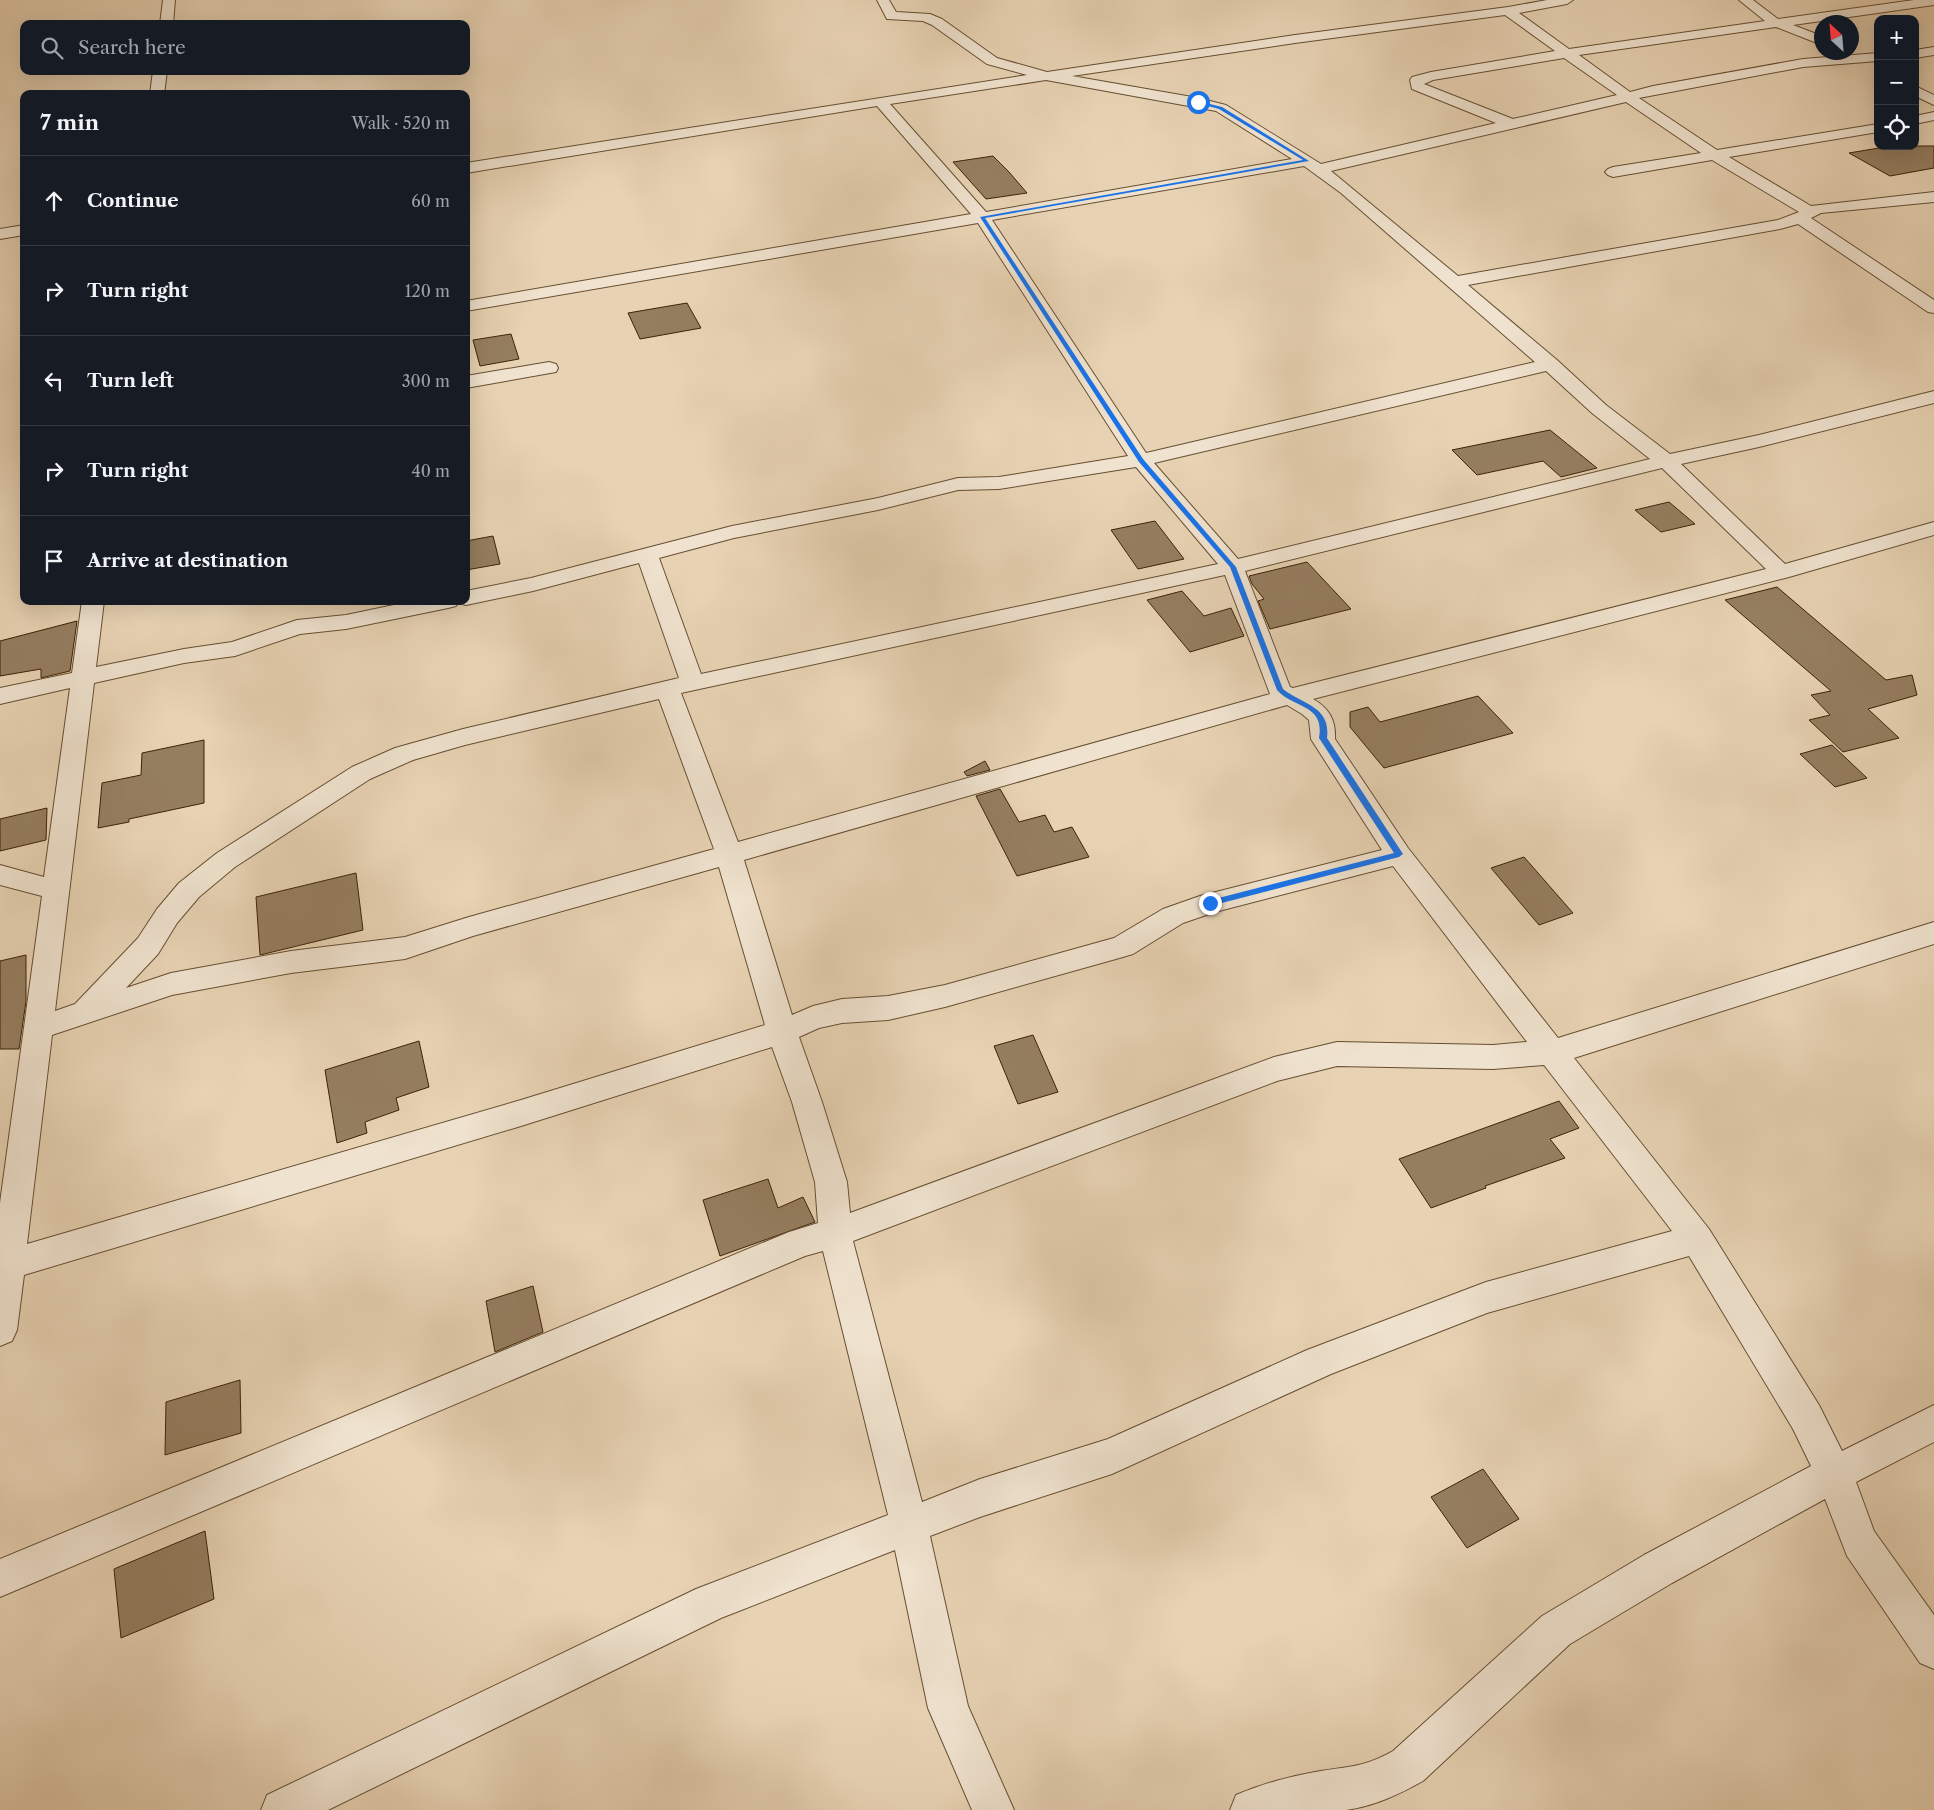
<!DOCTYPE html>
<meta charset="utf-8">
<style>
:root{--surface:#171b24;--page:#242831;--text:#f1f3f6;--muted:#9ea1a6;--line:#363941}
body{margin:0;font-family:"Libre Caslon Text",serif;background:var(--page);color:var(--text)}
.controls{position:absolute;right:15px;top:15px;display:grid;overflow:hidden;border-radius:10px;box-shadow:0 5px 20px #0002}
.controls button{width:45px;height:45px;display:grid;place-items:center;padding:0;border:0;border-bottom:1px solid var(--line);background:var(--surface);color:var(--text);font:25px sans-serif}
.compass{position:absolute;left:1814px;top:15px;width:45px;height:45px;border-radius:50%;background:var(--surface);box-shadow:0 5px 20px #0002;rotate:334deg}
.stop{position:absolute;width:15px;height:15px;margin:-11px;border:4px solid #1a73e8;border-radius:50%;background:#fff}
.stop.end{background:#1a73e8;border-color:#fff;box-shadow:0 1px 5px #0008}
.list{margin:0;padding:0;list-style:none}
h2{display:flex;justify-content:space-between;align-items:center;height:65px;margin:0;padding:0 20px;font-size:21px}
h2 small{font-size:16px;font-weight:400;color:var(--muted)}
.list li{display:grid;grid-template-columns:32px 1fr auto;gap:15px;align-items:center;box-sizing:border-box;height:90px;padding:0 20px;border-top:1px solid var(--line)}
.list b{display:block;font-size:19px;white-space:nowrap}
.list em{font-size:16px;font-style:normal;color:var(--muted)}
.icon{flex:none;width:28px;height:28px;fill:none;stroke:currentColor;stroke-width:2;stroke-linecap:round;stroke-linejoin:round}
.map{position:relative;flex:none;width:1934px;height:1810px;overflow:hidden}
.search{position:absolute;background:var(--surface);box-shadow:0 5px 20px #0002;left:20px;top:20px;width:450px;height:55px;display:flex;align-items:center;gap:12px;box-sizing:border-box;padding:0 18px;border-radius:10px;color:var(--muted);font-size:19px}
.panel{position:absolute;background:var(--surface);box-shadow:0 5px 20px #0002;left:20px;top:90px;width:450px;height:515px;border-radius:10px}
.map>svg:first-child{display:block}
.building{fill:#957e60;stroke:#3c2206}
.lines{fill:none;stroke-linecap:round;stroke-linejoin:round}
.street-casing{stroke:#674e31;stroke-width:2}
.street{fill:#efe2ce;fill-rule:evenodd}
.route{fill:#1a73e8}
</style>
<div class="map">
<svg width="1934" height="1810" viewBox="0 0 1934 1810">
<rect width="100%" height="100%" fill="#e7d2b3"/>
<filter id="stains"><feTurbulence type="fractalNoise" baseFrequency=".004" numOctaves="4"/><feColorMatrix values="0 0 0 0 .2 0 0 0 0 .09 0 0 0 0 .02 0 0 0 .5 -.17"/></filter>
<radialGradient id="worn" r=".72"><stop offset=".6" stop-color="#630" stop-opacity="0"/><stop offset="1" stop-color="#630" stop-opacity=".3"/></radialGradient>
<path class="building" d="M 1891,146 L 1934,146 L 1934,168 L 1890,176 L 1849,153 Z
M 993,156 L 1009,172 L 1027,193 L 986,199 L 953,162 Z
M 687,303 L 701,328 L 640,339 L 628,313 Z
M 511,334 L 519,359 L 480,366 L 473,340 Z
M 1550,430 L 1597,468 L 1561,477 L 1543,461 L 1477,475 L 1452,450 Z
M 1669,502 L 1695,524 L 1661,532 L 1635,510 Z
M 1155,521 L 1184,559 L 1138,569 L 1111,530 Z
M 493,536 L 500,564 L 466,570 L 466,541 Z
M 1307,562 L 1351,609 L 1270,629 L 1258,601 L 1264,599 L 1252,584 L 1249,576 Z
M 1777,587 L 1886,680 L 1912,675 L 1917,695 L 1868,709 L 1899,738 L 1843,752 L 1809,720 L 1830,715 L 1811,695 L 1831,691 L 1725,600 Z
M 1182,591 L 1204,616 L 1231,608 L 1244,636 L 1190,652 L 1147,600 Z
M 77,621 L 70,671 L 41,678 L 41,669 L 0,676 L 0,641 Z
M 1478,696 L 1513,733 L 1384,768 L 1350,727 L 1350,712 L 1368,707 L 1380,722 Z
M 204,740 L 204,803 L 129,819 L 129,822 L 98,828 L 102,783 L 141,775 L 142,753 Z
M 1832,745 L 1867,778 L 1835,787 L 1800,754 Z
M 985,761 L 990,770 L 967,776 L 964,772 Z
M 1000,789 L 1019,822 L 1045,815 L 1054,832 L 1072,827 L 1089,857 L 1017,876 L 976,796 Z
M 47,808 L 46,840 L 0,851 L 0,819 Z
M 1524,857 L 1573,913 L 1539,925 L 1491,868 Z
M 356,873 L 363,930 L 260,955 L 256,897 Z
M 26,955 L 26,1001 L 19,1049 L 0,1049 L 0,961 Z
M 1033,1035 L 1058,1092 L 1018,1104 L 994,1046 Z
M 419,1041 L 429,1087 L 396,1098 L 399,1110 L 365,1122 L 367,1133 L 337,1143 L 325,1070 Z
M 1559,1101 L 1579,1128 L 1550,1139 L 1565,1158 L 1485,1186 L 1486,1188 L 1431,1208 L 1399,1159 Z
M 768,1179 L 778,1208 L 803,1197 L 815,1222 L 720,1256 L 703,1200 Z
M 533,1286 L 543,1332 L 495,1352 L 486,1301 Z
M 240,1380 L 241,1433 L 165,1455 L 166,1402 Z
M 1483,1469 L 1519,1519 L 1467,1548 L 1431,1497 Z
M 205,1531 L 214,1599 L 121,1638 L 114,1569 Z"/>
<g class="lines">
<defs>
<path id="street" d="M 163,0 L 175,0 L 173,24 L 160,24 Z
M 877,0 L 889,0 L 896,12 L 930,14 L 942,19 L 997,58 L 1047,72 L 1295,35 L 1508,7 L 1547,0 L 1573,0 L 1567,4 L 1519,13 L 1569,49 L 1765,21 L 1739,0 L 1753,0 L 1778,19 L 1914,0 L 1934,0 L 1934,5 L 1793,25 L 1822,36 L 1822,45 L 1776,27 L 1579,55 L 1630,92 L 1653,86 L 1803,59 L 1878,53 L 1878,61 L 1803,67 L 1639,98 L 1717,150 L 1878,124 L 1878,132 L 1729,157 L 1811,206 L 1934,192 L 1934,202 L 1821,213 L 1811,218 L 1934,300 L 1934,313 L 1928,312 L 1798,224 L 1780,229 L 1468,285 L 1557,360 L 1606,405 L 1670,454 L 1759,435 L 1934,391 L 1934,403 L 1759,447 L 1681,464 L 1785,564 L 1934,522 L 1934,535 L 1789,577 L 1313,699 C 1329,708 1336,720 1335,739 L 1408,848 L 1558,1038 L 1934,922 L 1934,944 L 1574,1058 L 1709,1229 L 1819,1405 L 1842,1451 L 1934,1405 L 1934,1442 L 1856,1482 L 1874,1531 L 1934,1615 L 1934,1669 L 1920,1663 L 1847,1556 L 1825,1499 L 1672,1583 L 1570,1644 L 1423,1781 C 1398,1795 1374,1806 1346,1810 L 1230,1810 L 1236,1795 C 1262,1784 1287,1777 1315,1772 C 1348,1766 1363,1768 1393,1751 L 1542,1616 L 1644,1555 L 1811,1466 L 1793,1429 L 1689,1256 L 1487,1313 L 1331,1374 L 1112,1474 L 980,1517 L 930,1536 L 968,1706 L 1014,1810 L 972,1810 L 928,1708 L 895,1550 L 721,1618 L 328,1810 L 261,1810 L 267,1795 L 696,1589 L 888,1515 L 823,1251 L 805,1256 L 0,1597 L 0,1559 L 789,1232 L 818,1223 L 815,1182 L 792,1102 L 772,1047 L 521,1126 L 24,1275 L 17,1330 L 12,1341 L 0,1346 L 0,1203 L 42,896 L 0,885 L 0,865 L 44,877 L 70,688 L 0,704 L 0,688 L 72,673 L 82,601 L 104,601 L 96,667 L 184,649 L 232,642 L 297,620 L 346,615 L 413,601 L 466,601 L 466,591 L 531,578 L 732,526 L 878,498 L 958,478 L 999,477 L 1128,456 L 978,223 L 466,311 L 466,301 L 971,214 L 877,106 L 466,173 L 466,163 L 1027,75 L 987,64 L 932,25 L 923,21 L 887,19 ZM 1505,15 L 1555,51 L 1431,72 L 1412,77 L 1410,80 L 1412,89 L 1496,123 L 1321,164 L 1226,105 L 1198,98 L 1072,76 L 1295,43 ZM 1564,58 L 1617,95 L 1513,119 L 1424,84 L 1433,80 ZM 1046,80 L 1216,111 L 1292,159 L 986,212 L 890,104 ZM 1626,102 L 1701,153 L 1613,167 L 1608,169 L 1605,172 L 1608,175 L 1613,177 L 1712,160 L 1799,212 L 1778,220 L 1458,276 L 1331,171 ZM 1304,166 L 1341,193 L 1535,362 L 1146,453 L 992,220 ZM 1546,371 L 1592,413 L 1650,459 L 1238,559 L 1154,463 ZM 1136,467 L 1218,564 L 701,674 L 659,558 L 734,538 L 878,510 L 958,490 L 999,489 ZM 1662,468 L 1766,569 L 1293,688 L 1290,687 L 1245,571 ZM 639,563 L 679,678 L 463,729 L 395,748 L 352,767 L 217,853 L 179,883 L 157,909 L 138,938 L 75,1004 L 55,1011 L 94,683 L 184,663 L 235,656 L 300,634 L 346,629 L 448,608 L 456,606 L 458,603 L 466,605 L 533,591 ZM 1225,575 L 1270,694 L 738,842 L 681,693 ZM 659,699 L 714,849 L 469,917 L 405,937 L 291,951 L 171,973 L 126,988 L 158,954 L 177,923 L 199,897 L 235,867 L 370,779 L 413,760 L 465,745 ZM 1287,705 L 1302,714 L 1309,720 L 1311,739 L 1382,850 L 1200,896 L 1163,909 L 1114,938 L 945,985 L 888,996 L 842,999 L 813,1006 L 792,1015 L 744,860 ZM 1393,866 L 1527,1042 L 1493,1045 L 1337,1042 L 1274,1057 L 850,1213 L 847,1182 L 822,1102 L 799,1037 L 819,1028 L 842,1023 L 888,1020 L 945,1007 L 1123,957 L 1133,954 L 1183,923 L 1215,912 ZM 719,867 L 765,1025 L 521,1100 L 27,1244 L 52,1035 L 172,995 L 291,973 L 405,959 L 473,936 ZM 1544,1065 L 1672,1231 L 1486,1282 L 1307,1350 L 1108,1439 L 980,1479 L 922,1502 L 853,1241 L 1277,1081 L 1337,1066 L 1493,1069 Z
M 1934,47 L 1934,55 L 1915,58 L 1915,50 Z
M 153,71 L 167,71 L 164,94 L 150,94 Z
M 1915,86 L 1934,95 L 1934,105 L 1915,96 Z
M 1934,112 L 1934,120 L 1915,124 L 1915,116 Z
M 24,225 L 24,235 L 0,239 L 0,229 Z
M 549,362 L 556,364 L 558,368 L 556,372 L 466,388 L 466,376 Z"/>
</defs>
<use href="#street" class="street-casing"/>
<use href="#street" class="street"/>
</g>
<path class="route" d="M 1198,101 L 1222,107 L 1309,161 L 985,218 L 1143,459 L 1236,567 L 1283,689 C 1303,705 1331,706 1327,738 L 1403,854 L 1399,857 L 1210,906 L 1207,905 L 1207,901 L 1394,853 L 1319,738 C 1325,704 1294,709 1277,690 L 1230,567 L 1139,462 L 980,217 L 1303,160 L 1219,109 L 1197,103 Z"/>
<rect width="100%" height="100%" filter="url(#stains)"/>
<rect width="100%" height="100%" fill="url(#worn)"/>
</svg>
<div class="controls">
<button>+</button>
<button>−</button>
<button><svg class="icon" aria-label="locate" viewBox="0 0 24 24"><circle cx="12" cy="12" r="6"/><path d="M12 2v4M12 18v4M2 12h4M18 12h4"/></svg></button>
</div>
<svg class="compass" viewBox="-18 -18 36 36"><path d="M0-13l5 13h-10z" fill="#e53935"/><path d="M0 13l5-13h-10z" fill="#9ea1a6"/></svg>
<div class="stop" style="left:1198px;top:102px"></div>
<div class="stop end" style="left:1210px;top:903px"></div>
<div class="search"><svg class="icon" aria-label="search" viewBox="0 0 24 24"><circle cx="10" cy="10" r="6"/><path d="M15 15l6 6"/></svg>Search here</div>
<section class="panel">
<h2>7 min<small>Walk · 520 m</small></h2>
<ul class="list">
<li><svg class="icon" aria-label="ahead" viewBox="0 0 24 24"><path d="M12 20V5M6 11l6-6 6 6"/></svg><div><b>Continue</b></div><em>60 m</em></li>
<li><svg class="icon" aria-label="right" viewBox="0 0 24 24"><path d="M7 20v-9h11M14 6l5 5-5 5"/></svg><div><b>Turn right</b></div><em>120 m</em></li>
<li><svg class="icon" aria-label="left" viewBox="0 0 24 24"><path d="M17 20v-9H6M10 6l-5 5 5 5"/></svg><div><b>Turn left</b></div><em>300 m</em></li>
<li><svg class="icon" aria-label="right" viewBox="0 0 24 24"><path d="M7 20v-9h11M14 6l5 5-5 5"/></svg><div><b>Turn right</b></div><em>40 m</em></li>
<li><svg class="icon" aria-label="arrive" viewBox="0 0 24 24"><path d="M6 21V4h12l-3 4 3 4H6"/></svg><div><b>Arrive at destination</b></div></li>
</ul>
</section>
</div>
